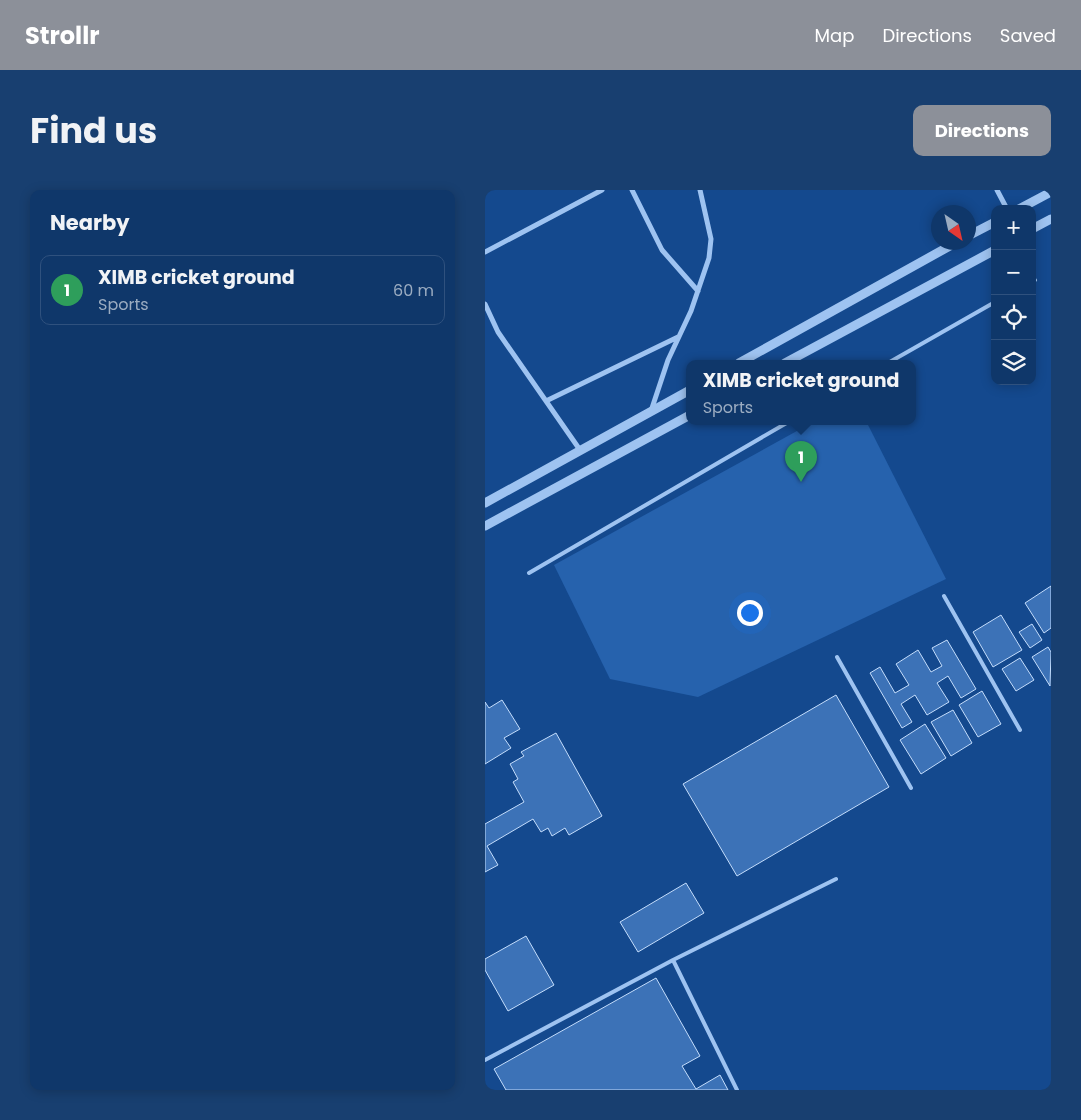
<!DOCTYPE html>
<meta charset="utf-8">
<style>
:root{--surface:#0f376a;--page:#183f70;--text:#f1f3f6;--muted:#9bacc1;--line:#2f517e;--accent:#8c9099}
body{margin:0;font-family:Poppins,sans-serif;background:var(--page);color:var(--text)}
.controls{position:absolute;right:15px;top:15px;display:grid;overflow:hidden;border-radius:10px;box-shadow:0 2px 12px #0003}
.controls button{width:45px;height:45px;display:grid;place-items:center;padding:0;border:0;border-bottom:1px solid var(--line);background:var(--surface);color:var(--text);font:25px sans-serif}
.compass{position:absolute;left:446px;top:15px;width:45px;height:45px;border-radius:50%;background:var(--surface);box-shadow:0 2px 12px #0003;rotate:146deg}
.you{position:absolute;left:264px;top:422px;width:18px;height:18px;margin:-12px;border:4px solid #fff;border-radius:50%;background:#1a73e8;box-shadow:0 0 0 8px #1a73e833}
.badge{display:grid;place-items:center;width:32px;height:32px;border-radius:50%;background:var(--accent);color:#fff;font-size:16px;font-weight:700}
.pin{position:absolute;translate:-50% -41px;filter:drop-shadow(0 1px 2px #0008)}
.pin::after{content:'';position:absolute;top:26px;width:18px;height:15px;background:inherit;clip-path:polygon(0 0,100% 0,50% 100%)}
.popup{position:absolute;left:201px;top:170px;width:230px;height:65px;box-sizing:border-box;display:grid;place-content:center;border-radius:10px;background:var(--surface);filter:drop-shadow(0 1px 4px #0005);font-size:16px;white-space:nowrap;color:var(--muted)}
.popup b{font-size:19px;color:var(--text)}
.popup::after{content:'';position:absolute;left:50%;top:100%;margin-left:-10px;border:10px solid transparent;border-top-color:var(--surface)}
.list{margin:0;padding:0;list-style:none}
h2{display:flex;justify-content:space-between;align-items:center;height:65px;margin:0;padding:0 20px;font-size:21px}
h2 small{font-size:16px;font-weight:400;color:var(--muted)}
.list li{display:grid;grid-template-columns:32px 1fr auto;gap:15px;align-items:center;box-sizing:border-box;height:70px;margin:0 10px 10px;padding:0 10px;border:1px solid var(--line);border-radius:10px}
.list b{display:block;font-size:19px;white-space:nowrap}
.list p{margin:0;font-size:16px;white-space:nowrap;color:var(--muted)}
.list em{font-size:16px;font-style:normal;color:var(--muted)}
.icon{flex:none;width:28px;height:28px;fill:none;stroke:currentColor;stroke-width:2;stroke-linecap:round;stroke-linejoin:round}
.map{position:relative;flex:none;width:566px;height:900px;overflow:hidden;border-radius:10px}
header{display:flex;align-items:center;gap:30px;box-sizing:border-box;height:70px;padding:0 25px;background:var(--accent);color:#fff}
header strong{font-size:24px}
nav{display:flex;gap:28px;margin-inline-start:auto;font-size:18px}
.intro{display:flex;align-items:center;justify-content:space-between;box-sizing:border-box;height:120px;padding:0 30px}
h1{margin:0;font-size:35px}
.button{padding:12px 22px;border-radius:10px;background:var(--accent);color:#fff;font-size:18px;font-weight:700}
main{display:flex;gap:30px;padding:0 30px}
aside{flex:1;background:var(--surface);border-radius:10px;box-shadow:0 2px 12px #0003}
.map>svg:first-child{display:block}
.green{fill:#2662ad}
.building{fill:#3c72b7;stroke:#c4ddfc}
.lines{fill:none;stroke-linecap:round;stroke-linejoin:round}
.service{stroke:#9ec3f1;stroke-width:4}
.minor{stroke:#9ec3f1;stroke-width:5}
.tertiary{stroke:#9ec3f1;stroke-width:9}
</style>
<header>
<strong>Strollr</strong>
<nav><a>Map</a><a>Directions</a><a>Saved</a></nav>
</header>
<div class="intro"><h1>Find us</h1><a class="button">Directions</a></div>
<main>
<aside>
<h2>Nearby<small></small></h2>
<ul class="list">
<li><span class="badge" style="background:#2e9e5b">1</span><div><b>XIMB cricket ground</b><p>Sports</p></div><em>60 m</em></li>
</ul>
</aside>
<div class="map">
<svg width="566" height="900" viewBox="0 0 566 900">
<rect width="100%" height="100%" fill="#14498e"/>
<path class="green" d="M 330,231 L 381,231 L 461,389 L 213,507 L 125,489 L 69,375 Z"/>
<path class="building" d="M 566,396 L 566,438 L 559,443 L 540,413 Z
M 516,425 L 537,460 L 508,477 L 488,442 Z
M 547,434 L 557,450 L 545,458 L 534,442 Z
M 462,450 L 491,499 L 476,508 L 463,486 L 452,493 L 464,512 L 442,525 L 430,505 L 416,514 L 427,532 L 417,538 L 385,483 L 395,477 L 410,503 L 424,495 L 411,474 L 433,460 L 446,482 L 457,476 L 447,458 Z
M 563,457 L 566,462 L 565,496 L 547,467 Z
M 535,468 L 549,490 L 531,501 L 517,479 Z
M 497,501 L 516,534 L 493,547 L 474,515 Z
M 351,505 L 404,597 L 252,686 L 198,594 Z
M 17,510 L 35,539 L 19,548 L 26,558 L 0,574 L 0,512 L 4,518 Z
M 468,520 L 487,553 L 466,566 L 446,532 Z
M 440,534 L 461,568 L 436,584 L 415,550 Z
M 71,543 L 117,626 L 84,645 L 80,638 L 67,646 L 63,638 L 56,642 L 48,629 L 2,656 L 13,675 L 0,682 L 0,634 L 39,612 L 28,592 L 33,589 L 25,574 L 39,566 L 36,562 Z
M 201,693 L 219,723 L 153,762 L 135,732 Z
M 41,746 L 69,795 L 23,821 L 0,780 L 0,769 Z
M 171,788 L 215,866 L 197,876 L 211,899 L 235,885 L 243,900 L 21,900 L 9,879 Z"/>
<g class="lines">
<path class="service" d="M 547,92 L 550,90
M 403,173 L 510,112
M 44,383 L 305,231
M 459,406 L 535,540
M 352,467 L 426,598
M 188,770 L 252,900
M 0,870 L 188,770 L 351,689"/>
<path class="minor" d="M 147,0 L 177,60 L 213,101
M 512,0 L 522,19
M 0,62 L 117,0
M 0,114 L 13,142 L 95,260
M 61,211 L 193,147
M 166,221 L 183,170 L 206,121 L 224,68 L 226,49 L 215,0"/>
<path class="tertiary" d="M 534,19 L 566,2
M 547,39 L 566,29
M 483,46 L 510,32
M 254,173 L 472,52
M 300,173 L 510,60
M 0,313 L 205,200
M 0,336 L 205,225"/>
</g>
</svg>
<div class="controls">
<button>+</button>
<button>−</button>
<button><svg class="icon" aria-label="locate" viewBox="0 0 24 24"><circle cx="12" cy="12" r="6"/><path d="M12 2v4M12 18v4M2 12h4M18 12h4"/></svg></button>
<button><svg class="icon" aria-label="layers" viewBox="0 0 24 24"><path d="M12 4l9 5-9 5-9-5zM3 14l9 5 9-5"/></svg></button>
</div>
<svg class="compass" viewBox="-18 -18 36 36"><path d="M0-13l5 13h-10z" fill="#e53935"/><path d="M0 13l5-13h-10z" fill="#9bacc1"/></svg>
<div class="you"></div>
<div class="pin badge" style="left:316px;top:292px;background:#2e9e5b">1</div>
<div class="popup"><b>XIMB cricket ground</b>Sports</div>
</div>
</main>
